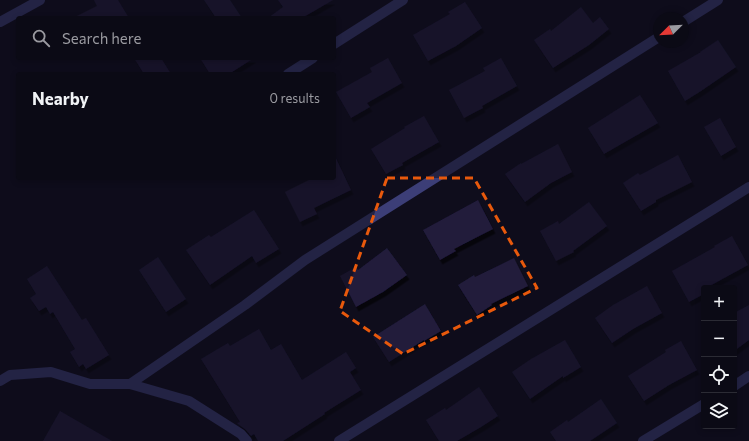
<!DOCTYPE html>
<meta charset="utf-8">
<style>
:root{--surface:#0b0a15;--page:#14131e;--text:#f1f3f6;--muted:#9a9aa0;--line:#2b2b34}
body{margin:0;font-family:Commissioner,sans-serif;background:var(--page);color:var(--text)}
.controls{position:absolute;right:12px;bottom:12px;display:grid;overflow:hidden;border-radius:4px;box-shadow:0 2px 6px #0003}
.controls button{width:36px;height:36px;display:grid;place-items:center;padding:0;border:0;border-bottom:1px solid var(--line);background:var(--surface);color:var(--text);font:20px sans-serif}
.compass{position:absolute;left:653px;top:12px;width:36px;height:36px;border-radius:50%;background:var(--surface);box-shadow:0 2px 6px #0003;rotate:246deg}
.list{margin:0;padding:0;list-style:none}
h2{display:flex;justify-content:space-between;align-items:center;height:52px;margin:0;padding:0 16px;font-size:17px}
h2 small{font-size:13px;font-weight:400;color:var(--muted)}
.icon{flex:none;width:22px;height:22px;fill:none;stroke:currentColor;stroke-width:2;stroke-linecap:round;stroke-linejoin:round}
.map{position:relative;flex:none;width:749px;height:441px;overflow:hidden}
.search{position:absolute;background:var(--surface);box-shadow:0 2px 6px #0003;left:16px;top:16px;width:320px;height:44px;display:flex;align-items:center;gap:10px;box-sizing:border-box;padding:0 14px;border-radius:4px;color:var(--muted);font-size:15px}
.panel{position:absolute;background:var(--surface);box-shadow:0 2px 6px #0003;left:16px;top:72px;width:320px;height:108px;border-radius:4px}
.map>svg:first-child{display:block}
.building{fill:#201b3b;filter:url(#shadow)}
.lines{fill:none;stroke-linecap:round;stroke-linejoin:round}
.street{stroke:#3c3e77;stroke-width:10}
.marked{fill:none;stroke:#e8590c;stroke-width:3;stroke-dasharray:8 5;stroke-linejoin:round}
</style>
<div class="map">
<svg width="749" height="441" viewBox="0 0 749 441">
<defs>
<filter id="shadow"><feDropShadow dx="2.5" dy="4.5" stdDeviation="0" flood-color="#0009"/></filter>
</defs>
<rect width="100%" height="100%" fill="#0f0d1c"/>
<path class="building" d="M 94,0 L 118,0 L 129,18 L 73,18 L 97,6 Z
M 204,0 L 230,0 L 242,18 L 216,18 Z
M 278,0 L 333,0 L 302,18 L 268,18 L 283,7 Z
M 465,2 L 482,28 L 456,46 L 428,61 L 413,35 L 450,14 L 448,12 Z
M 581,7 L 593,23 L 600,17 L 609,29 L 589,45 L 553,68 L 534,40 L 550,29 L 551,31 Z
M 718,40 L 736,67 L 701,91 L 685,101 L 668,71 L 701,52 L 700,52 Z
M 134,58 L 161,58 L 171,74 L 144,74 Z
M 200,58 L 254,58 L 229,74 L 210,74 Z
M 388,58 L 402,83 L 367,103 L 370,107 L 351,118 L 336,92 L 372,72 L 370,68 Z
M 501,58 L 517,86 L 482,106 L 483,108 L 464,118 L 449,90 L 485,71 L 483,68 Z
M 640,95 L 658,123 L 604,154 L 588,128 Z
M 424,116 L 439,142 L 402,163 L 403,165 L 386,174 L 371,149 L 405,128 L 404,127 Z
M 720,118 L 736,147 L 721,156 L 704,127 Z
M 558,144 L 572,172 L 551,183 L 525,202 L 505,174 L 521,163 L 521,164 Z
M 334,154 L 351,190 L 314,208 L 317,214 L 300,222 L 285,192 L 313,178 L 334,178 Z
M 678,155 L 692,182 L 656,200 L 656,202 L 641,211 L 623,183 L 638,173 L 640,175 Z
M 478,200 L 493,229 L 454,249 L 456,251 L 440,260 L 423,230 Z
M 589,202 L 607,226 L 573,251 L 574,252 L 556,261 L 540,231 L 558,221 L 559,224 Z
M 254,210 L 279,249 L 256,263 L 252,256 L 210,285 L 186,250 L 209,235 L 211,237 Z
M 732,236 L 748,265 L 706,288 L 704,288 L 704,294 L 689,302 L 672,271 L 715,247 L 714,246 Z
M 387,248 L 407,275 L 383,292 L 356,307 L 340,276 L 356,267 L 358,270 Z
M 158,257 L 186,299 L 166,312 L 139,270 Z
M 514,258 L 528,286 L 491,304 L 492,305 L 477,315 L 458,285 L 474,275 L 475,277 Z
M 47,266 L 82,320 L 86,318 L 109,355 L 86,369 L 83,364 L 79,367 L 70,352 L 75,349 L 53,312 L 50,314 L 46,307 L 39,311 L 30,298 L 36,294 L 27,279 Z
M 647,286 L 662,313 L 633,329 L 612,343 L 595,318 L 613,305 Z
M 425,304 L 441,331 L 424,341 L 424,340 L 389,362 L 373,337 Z
M 749,305 L 749,340 L 734,351 L 734,313 Z
M 259,329 L 271,350 L 281,344 L 302,380 L 346,352 L 356,368 L 350,372 L 361,390 L 324,413 L 325,414 L 283,441 L 258,441 L 254,434 L 251,436 L 246,430 L 238,424 L 237,423 L 240,422 L 201,359 L 228,343 L 230,346 Z
M 565,340 L 581,367 L 563,378 L 563,376 L 530,399 L 512,372 L 531,359 Z
M 681,341 L 697,370 L 669,385 L 644,401 L 628,376 L 666,352 L 665,350 Z
M 479,387 L 498,416 L 481,427 L 457,441 L 439,441 L 426,420 L 445,408 L 446,410 Z
M 601,399 L 617,423 L 590,441 L 556,441 L 550,432 L 567,420 L 568,422 Z
M 60,411 L 112,441 L 43,441 Z"/>
<g class="lines">
<path class="street" d="M 0,22 L 40,0
M 683,22 L 718,0
M 334,44 L 403,0
M 288,74 L 313,58
M 0,381 L 10,375 L 51,372 L 90,384 L 130,384 L 245,305 L 305,260 L 659,37
M 130,384 L 189,401 L 241,434 L 247,441
M 734,386 L 749,376
M 339,441 L 749,187
M 643,441 L 704,404"/>
</g>
<path d="M0 0H749V441H0ZM 387,178 L 474,178 L 537,288 L 403,354 L 340,311 Z" fill="#0f0d1c" fill-opacity=".55" fill-rule="evenodd"/>
<path class="marked" d="M 387,178 L 474,178 L 537,288 L 403,354 L 340,311 Z"/>
</svg>
<div class="controls">
<button>+</button>
<button>−</button>
<button><svg class="icon" aria-label="locate" viewBox="0 0 24 24"><circle cx="12" cy="12" r="6"/><path d="M12 2v4M12 18v4M2 12h4M18 12h4"/></svg></button>
<button><svg class="icon" aria-label="layers" viewBox="0 0 24 24"><path d="M12 4l9 5-9 5-9-5zM3 14l9 5 9-5"/></svg></button>
</div>
<svg class="compass" viewBox="-18 -18 36 36"><path d="M0-13l5 13h-10z" fill="#e53935"/><path d="M0 13l5-13h-10z" fill="#9a9aa0"/></svg>
<div class="search"><svg class="icon" aria-label="search" viewBox="0 0 24 24"><circle cx="10" cy="10" r="6"/><path d="M15 15l6 6"/></svg>Search here</div>
<section class="panel">
<h2>Nearby<small>0 results</small></h2>
<ul class="list">
</ul>
</section>
</div>
